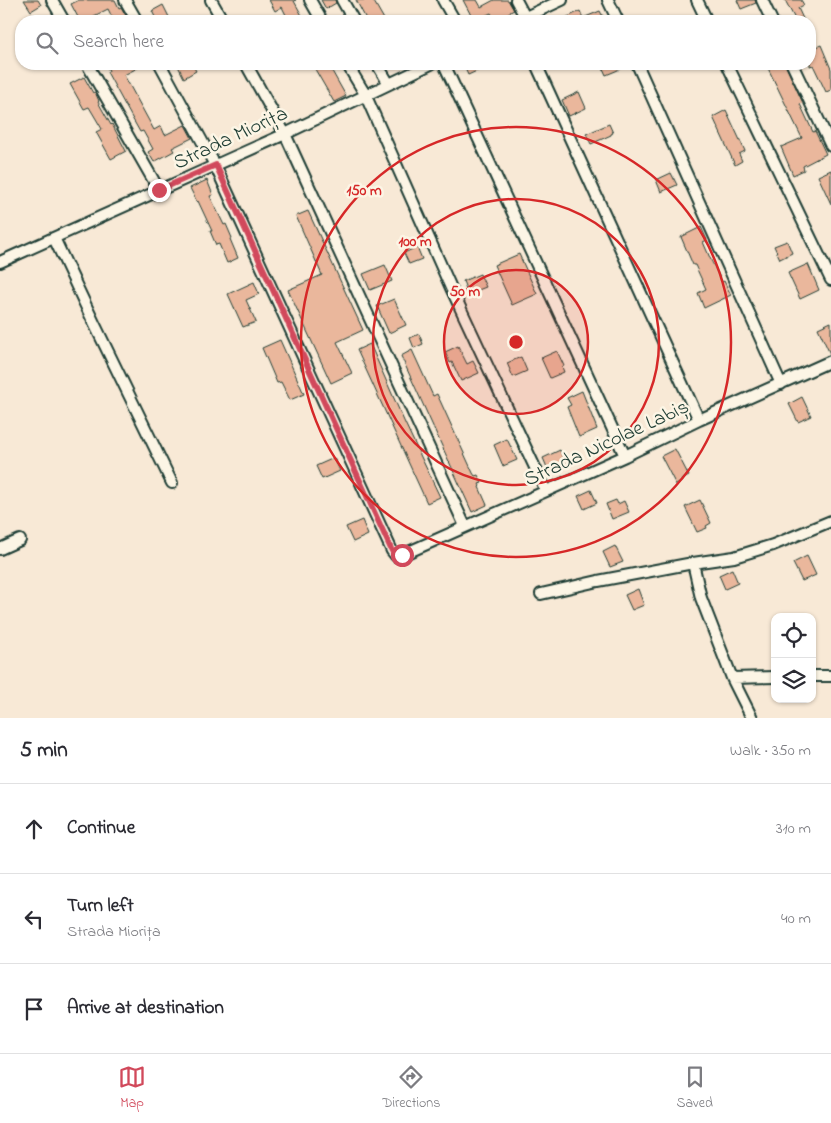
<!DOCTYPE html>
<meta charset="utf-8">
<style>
:root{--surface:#fff;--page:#f2f2f3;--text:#2b2b33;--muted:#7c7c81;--line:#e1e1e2;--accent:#d1495b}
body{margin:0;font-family:"Indie Flower",sans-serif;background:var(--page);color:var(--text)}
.controls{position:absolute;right:15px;bottom:15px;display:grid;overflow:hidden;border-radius:10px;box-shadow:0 1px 4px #0004}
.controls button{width:45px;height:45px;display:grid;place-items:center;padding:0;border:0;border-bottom:1px solid var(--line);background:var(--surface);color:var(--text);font:25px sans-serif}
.stop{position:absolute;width:15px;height:15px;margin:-11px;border:4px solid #d1495b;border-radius:50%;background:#fff}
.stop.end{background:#d1495b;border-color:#fff;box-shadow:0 1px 5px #0008}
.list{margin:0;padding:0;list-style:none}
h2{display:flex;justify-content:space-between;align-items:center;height:65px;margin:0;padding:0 20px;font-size:21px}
h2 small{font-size:16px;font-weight:400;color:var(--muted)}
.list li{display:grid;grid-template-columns:32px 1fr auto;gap:15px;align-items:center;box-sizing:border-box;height:90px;padding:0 20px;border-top:1px solid var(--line)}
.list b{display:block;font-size:19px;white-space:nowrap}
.list p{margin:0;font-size:16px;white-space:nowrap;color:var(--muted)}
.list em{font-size:16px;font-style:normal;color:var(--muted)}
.icon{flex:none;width:28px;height:28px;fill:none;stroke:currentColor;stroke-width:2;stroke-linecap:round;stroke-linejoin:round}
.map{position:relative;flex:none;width:831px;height:718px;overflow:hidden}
.search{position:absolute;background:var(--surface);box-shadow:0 1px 4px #0004;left:15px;right:15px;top:15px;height:55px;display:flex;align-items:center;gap:12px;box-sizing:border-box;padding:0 18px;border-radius:20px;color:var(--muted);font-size:19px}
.sheet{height:335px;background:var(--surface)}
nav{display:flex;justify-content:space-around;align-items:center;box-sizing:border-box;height:70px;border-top:1px solid var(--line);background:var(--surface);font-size:14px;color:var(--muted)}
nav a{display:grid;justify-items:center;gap:2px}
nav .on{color:var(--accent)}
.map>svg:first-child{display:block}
.building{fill:#eab79c;stroke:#1f3d34}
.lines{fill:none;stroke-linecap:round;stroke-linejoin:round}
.street-casing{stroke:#1f3d34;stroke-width:14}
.street{stroke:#fcf5e5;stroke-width:10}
.route{stroke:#d1495b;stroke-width:6}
.ring{fill:none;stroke:#d62828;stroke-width:2.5}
.labels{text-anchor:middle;stroke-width:5;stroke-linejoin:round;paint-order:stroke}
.street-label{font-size:21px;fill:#1f3d34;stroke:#fcf5e5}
.centre{fill:#d62828;stroke:#fcf5e5;stroke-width:2.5}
.ring-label{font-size:15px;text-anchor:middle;font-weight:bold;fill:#d62828;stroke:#fcf5e5;stroke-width:5;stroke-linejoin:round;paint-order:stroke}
</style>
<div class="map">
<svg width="831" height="718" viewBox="0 0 831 718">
<rect width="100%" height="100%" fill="#f8e9d6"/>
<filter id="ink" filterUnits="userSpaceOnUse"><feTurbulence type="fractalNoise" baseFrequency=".02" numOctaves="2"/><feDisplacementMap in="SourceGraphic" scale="10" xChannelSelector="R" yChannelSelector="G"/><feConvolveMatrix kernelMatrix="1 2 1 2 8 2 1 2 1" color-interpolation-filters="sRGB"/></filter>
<g filter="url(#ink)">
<path class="building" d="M 24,0 L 38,0 L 41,5 L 31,11 Z
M 79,0 L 115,0 L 119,8 L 121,7 L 129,21 L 114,21 L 108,9 L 94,16 L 97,21 L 80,21 L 71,4 Z
M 269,0 L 296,0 L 294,1 L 305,21 L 289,21 L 282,7 L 275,11 Z
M 321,0 L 335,0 L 336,3 L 326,9 Z
M 356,0 L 373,0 L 385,21 L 367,21 Z
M 463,0 L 477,0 L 481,7 L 494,0 L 508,0 L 514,10 L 495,20 L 491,13 L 474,21 Z
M 737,0 L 755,0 L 756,3 L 741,9 Z
M 785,0 L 801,0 L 804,5 L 798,8 L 804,21 L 796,21 Z
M 163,5 L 171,21 L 157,21 L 152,11 Z
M 580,11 L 583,18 L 600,11 L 605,21 L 559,21 Z
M 821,45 L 831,69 L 831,90 L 826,92 L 813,65 L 810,66 L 810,50 Z
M 106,64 L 145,64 L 124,75 L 154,130 L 161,126 L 165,135 L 185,125 L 192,138 L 172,148 L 174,151 L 154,162 L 148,152 L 153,149 L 143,131 L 140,132 L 131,116 L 107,72 L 109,71 Z
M 177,64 L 192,64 L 196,71 L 184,78 Z
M 312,64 L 328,64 L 346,96 L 334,102 Z
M 463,64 L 492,64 L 468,75 Z
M 601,64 L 630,64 L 630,65 L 606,75 Z
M 766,64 L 785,64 L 803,103 L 800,104 L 813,132 L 815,131 L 826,154 L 803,166 L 804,170 L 793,175 L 781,147 L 802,138 Z
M 84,77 L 93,93 L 95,92 L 99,101 L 98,102 L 111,125 L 112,124 L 126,151 L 111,159 L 96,132 L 102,129 L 89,107 L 84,109 L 70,84 Z
M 579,92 L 586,108 L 569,116 L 562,100 Z
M 726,110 L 745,151 L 739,154 L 742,161 L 735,165 L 713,117 Z
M 609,124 L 613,133 L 611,134 L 611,135 L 591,144 L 586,134 Z
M 831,170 L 831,204 L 818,176 Z
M 671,173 L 677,185 L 661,192 L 656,180 Z
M 207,180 L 213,195 L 210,196 L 224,225 L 226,224 L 232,238 L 230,239 L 238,258 L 227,263 L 219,244 L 216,245 L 210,231 L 212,231 L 198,201 L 197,202 L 190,188 Z
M 308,211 L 363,330 L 337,342 L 352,373 L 331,383 L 288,290 L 322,275 L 296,216 Z
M 701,227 L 707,240 L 703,242 L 710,258 L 722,282 L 724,281 L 731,295 L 704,308 L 698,293 L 706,289 L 695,265 L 693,265 L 681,237 Z
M 787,241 L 792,253 L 780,259 L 774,246 Z
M 417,247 L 422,259 L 409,264 L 404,253 Z
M 519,254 L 537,294 L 512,305 L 494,265 Z
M 808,264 L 819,290 L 800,299 L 788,273 Z
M 385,265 L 392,281 L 370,290 L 363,274 Z
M 480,274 L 486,287 L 468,294 L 463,281 Z
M 254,282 L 259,294 L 246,300 L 256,322 L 243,327 L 228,294 Z
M 394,299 L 406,325 L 389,333 L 377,306 Z
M 831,322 L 831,354 L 830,354 L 818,328 Z
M 419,334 L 423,344 L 414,348 L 410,338 Z
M 280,340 L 304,394 L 290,400 L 281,382 L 277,383 L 262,348 Z
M 370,344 L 404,421 L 440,497 L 427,503 L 357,350 Z
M 458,346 L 467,364 L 473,361 L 479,373 L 461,381 L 452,362 L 450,363 L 445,352 Z
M 412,350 L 433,396 L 437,394 L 473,473 L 475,476 L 478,475 L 482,483 L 479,484 L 480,486 L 479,487 L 487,505 L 472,512 L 401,356 Z
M 557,351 L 564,366 L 562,367 L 564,372 L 550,378 L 541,358 Z
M 521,357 L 527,371 L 513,377 L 507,363 Z
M 582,391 L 597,429 L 579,437 L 567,407 L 571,405 L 567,398 Z
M 802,397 L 811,416 L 798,422 L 789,404 Z
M 507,439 L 517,460 L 503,466 L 494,445 Z
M 675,449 L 689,476 L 681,480 L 682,481 L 676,485 L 661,456 Z
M 560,450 L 566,465 L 549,472 L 543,458 Z
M 334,458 L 340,471 L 322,479 L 316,466 Z
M 591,490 L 597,503 L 584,509 L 578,496 Z
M 616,500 L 618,504 L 624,501 L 629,512 L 612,519 L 606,504 Z
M 700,500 L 711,523 L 706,526 L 707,528 L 697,532 L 685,507 Z
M 362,520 L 368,535 L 353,542 L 346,527 Z
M 615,546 L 623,562 L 610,567 L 603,552 Z
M 807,556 L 816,575 L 802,581 L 793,563 Z
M 732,569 L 738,583 L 725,589 L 719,575 Z
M 638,589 L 644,605 L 632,610 L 625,595 Z"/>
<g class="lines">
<defs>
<path id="street" d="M 52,0 L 64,21
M 125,0 L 137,21
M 211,0 L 223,21
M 310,0 L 322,21
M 342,0 L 354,21
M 443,0 L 455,21
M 516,0 L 525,17
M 608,0 L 618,21
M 697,0 L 707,21
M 762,0 L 772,21
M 517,21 L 562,0
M 87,64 L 159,190
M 160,64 L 215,165 L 392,551 L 396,556 L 402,555 L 625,456 L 699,420 L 831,361
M 246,64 L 285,134 L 465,526
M 347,64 L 365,94 L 451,288 L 546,491
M 377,64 L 389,84
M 444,64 L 625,456
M 536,64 L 699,420
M 637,64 L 781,384
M 727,64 L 831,280
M 792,64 L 831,146
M 54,238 L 94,323 L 172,483
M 0,262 L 285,134 L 431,64
M 0,549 L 20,540
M 693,563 L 701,598 L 732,678 L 752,718
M 541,594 L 598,581 L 693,563 L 734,557 L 773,545 L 831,521
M 812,676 L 831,676
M 732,678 L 775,677"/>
</defs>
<use href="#street" class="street-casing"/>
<use href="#street" class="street"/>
</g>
</g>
<g class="lines" filter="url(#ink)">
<path class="route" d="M 159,190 L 216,165 L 392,551 L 396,556 L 402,555"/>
</g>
<circle cx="516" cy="342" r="72" fill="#d62828" fill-opacity=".12"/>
<g class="ring">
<circle cx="516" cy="342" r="72"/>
<circle cx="516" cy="342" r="143"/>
<circle cx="516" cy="342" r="215"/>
</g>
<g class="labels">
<g class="street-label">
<text transform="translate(230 137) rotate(-25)" y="7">Strada Miorița</text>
<text transform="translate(606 442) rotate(-25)" y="7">Strada Nicolae Labiș</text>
</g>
</g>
<circle cx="516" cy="342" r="8" class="centre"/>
<g class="ring-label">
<text x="364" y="195">150 m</text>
<text x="415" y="246">100 m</text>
<text x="465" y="296">50 m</text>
</g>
</svg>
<div class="controls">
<button><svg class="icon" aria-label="locate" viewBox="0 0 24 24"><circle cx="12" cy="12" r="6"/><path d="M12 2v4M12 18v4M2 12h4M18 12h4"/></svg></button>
<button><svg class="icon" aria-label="layers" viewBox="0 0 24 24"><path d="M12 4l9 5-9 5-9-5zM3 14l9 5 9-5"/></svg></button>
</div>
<div class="stop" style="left:402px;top:555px"></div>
<div class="stop end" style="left:159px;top:190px"></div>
<div class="search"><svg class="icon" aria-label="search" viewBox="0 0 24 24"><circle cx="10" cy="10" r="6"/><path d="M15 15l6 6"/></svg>Search here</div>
</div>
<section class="sheet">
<h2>5 min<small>Walk · 350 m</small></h2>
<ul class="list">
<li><svg class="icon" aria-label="ahead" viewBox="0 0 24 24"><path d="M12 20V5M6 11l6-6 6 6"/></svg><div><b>Continue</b></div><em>310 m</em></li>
<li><svg class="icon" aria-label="left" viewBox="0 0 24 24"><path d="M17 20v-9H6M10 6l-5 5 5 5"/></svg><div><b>Turn left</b><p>Strada Miorița</p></div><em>40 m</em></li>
<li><svg class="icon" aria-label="arrive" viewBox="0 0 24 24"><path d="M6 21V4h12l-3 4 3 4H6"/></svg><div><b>Arrive at destination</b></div></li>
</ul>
</section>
<nav>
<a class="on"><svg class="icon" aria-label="map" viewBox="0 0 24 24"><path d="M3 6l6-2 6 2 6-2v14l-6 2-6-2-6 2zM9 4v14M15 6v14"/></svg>Map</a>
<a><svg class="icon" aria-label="directions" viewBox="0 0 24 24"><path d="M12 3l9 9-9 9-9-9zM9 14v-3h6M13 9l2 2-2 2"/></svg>Directions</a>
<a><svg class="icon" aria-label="saved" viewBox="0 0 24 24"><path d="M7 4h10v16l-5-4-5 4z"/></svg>Saved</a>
</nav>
